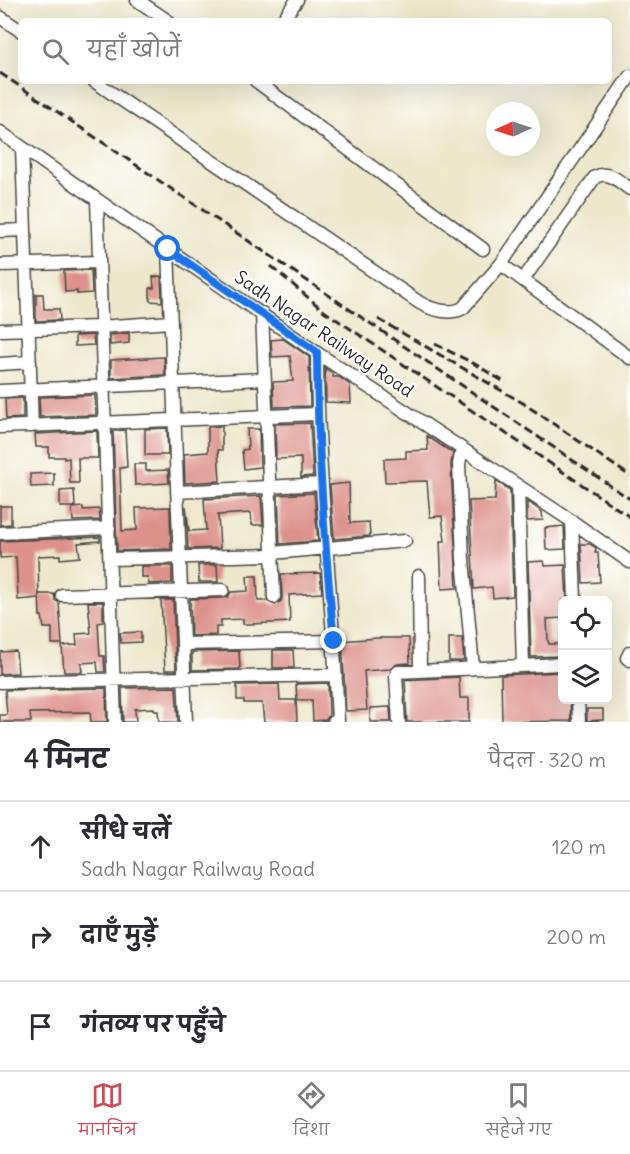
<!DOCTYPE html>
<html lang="hi">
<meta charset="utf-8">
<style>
:root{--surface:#fff;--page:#f2f2f3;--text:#2b2b33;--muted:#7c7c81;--line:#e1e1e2;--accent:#d1495b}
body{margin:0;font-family:Delius,"Playpen Sans Deva",sans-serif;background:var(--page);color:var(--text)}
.controls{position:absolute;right:18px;bottom:18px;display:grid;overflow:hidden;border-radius:9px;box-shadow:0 6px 24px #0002}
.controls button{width:54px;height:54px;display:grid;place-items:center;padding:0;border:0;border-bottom:2px solid var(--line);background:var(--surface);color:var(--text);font:30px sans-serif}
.compass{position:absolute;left:486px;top:102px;width:54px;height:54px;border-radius:50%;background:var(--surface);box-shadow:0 6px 24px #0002;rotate:267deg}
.stop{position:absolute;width:18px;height:18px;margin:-14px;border:4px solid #1a73e8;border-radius:50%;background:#fff}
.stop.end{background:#1a73e8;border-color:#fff;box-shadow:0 2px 6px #0008}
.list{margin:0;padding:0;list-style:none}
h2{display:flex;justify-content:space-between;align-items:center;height:78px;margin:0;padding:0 24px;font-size:26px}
h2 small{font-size:20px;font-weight:400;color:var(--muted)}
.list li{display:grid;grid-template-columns:39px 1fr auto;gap:18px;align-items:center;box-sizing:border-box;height:90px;padding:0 24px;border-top:2px solid var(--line)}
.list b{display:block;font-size:22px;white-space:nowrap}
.list p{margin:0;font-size:20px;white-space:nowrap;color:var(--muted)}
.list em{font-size:20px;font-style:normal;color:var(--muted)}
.icon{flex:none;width:33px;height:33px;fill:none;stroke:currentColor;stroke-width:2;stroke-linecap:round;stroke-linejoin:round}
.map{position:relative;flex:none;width:630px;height:722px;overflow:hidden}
.search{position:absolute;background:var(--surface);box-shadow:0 6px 24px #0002;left:18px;right:18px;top:18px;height:66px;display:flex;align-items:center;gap:15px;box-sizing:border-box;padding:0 21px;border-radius:9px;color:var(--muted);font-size:22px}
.sheet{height:348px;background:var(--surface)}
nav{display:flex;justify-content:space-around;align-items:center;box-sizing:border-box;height:84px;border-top:2px solid var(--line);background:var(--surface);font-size:16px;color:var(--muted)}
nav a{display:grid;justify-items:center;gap:3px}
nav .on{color:var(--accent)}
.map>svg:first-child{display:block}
.building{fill:#dd918b}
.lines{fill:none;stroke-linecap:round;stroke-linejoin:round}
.minor-casing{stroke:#484743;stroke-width:15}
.minor{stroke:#fff;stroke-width:12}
.rail{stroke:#2b2b2b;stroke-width:3;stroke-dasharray:9 4.5;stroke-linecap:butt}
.route{stroke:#1a73e8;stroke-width:8}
.labels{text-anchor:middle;stroke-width:4.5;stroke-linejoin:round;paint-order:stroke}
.street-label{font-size:18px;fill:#2b2b2b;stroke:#fff}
</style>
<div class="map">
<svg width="630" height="722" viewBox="0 0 630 722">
<rect width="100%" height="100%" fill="#fff"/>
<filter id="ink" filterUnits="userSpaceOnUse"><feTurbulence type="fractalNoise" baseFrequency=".0167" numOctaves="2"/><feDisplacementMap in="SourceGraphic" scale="12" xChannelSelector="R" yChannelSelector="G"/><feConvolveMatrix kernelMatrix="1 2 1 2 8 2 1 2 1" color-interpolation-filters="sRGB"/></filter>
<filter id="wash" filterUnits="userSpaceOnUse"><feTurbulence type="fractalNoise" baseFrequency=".008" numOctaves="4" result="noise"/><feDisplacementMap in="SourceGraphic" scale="24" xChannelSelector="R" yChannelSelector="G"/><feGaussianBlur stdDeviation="1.35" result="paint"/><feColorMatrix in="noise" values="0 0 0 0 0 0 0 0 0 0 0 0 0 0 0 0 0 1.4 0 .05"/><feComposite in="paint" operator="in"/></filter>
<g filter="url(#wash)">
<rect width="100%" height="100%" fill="#ede7cc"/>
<g id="blocks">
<path class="building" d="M 91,270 L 92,293 L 77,294 L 77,291 L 65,292 L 64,271 Z
M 161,276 L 162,302 L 150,301 L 150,288 L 154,288 L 153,277 Z
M 36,294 L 43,294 L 44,309 L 59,309 L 60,320 L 36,321 Z
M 129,333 L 129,343 L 110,345 L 110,335 Z
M 93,335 L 94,345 L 75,346 L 75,336 Z
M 283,339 L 309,357 L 310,406 L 274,407 L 273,382 L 293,381 L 290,356 L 272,357 L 271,340 Z
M 164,357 L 165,375 L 111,378 L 111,360 Z
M 325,368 L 333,374 L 333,377 L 339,377 L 350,385 L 351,403 L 326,402 Z
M 95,395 L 96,415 L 40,417 L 39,397 Z
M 23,398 L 23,418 L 6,419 L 5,399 Z
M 310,423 L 313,476 L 301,477 L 301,458 L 276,459 L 275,424 Z
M 222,426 L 222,450 L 218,450 L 220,481 L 185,483 L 184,454 L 208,452 L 208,427 Z
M 167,428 L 168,455 L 145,455 L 145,429 Z
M 247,429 L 259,429 L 260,467 L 244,469 L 242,450 L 248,449 Z
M 125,430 L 127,467 L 120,468 L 122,531 L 137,530 L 136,508 L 170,507 L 171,549 L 117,551 L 113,431 Z
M 97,431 L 98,458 L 78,458 L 79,483 L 70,483 L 69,458 L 64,459 L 64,457 L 49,457 L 49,447 L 36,447 L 35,434 Z
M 427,436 L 453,453 L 451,464 L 457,588 L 442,589 L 440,541 L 445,541 L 442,516 L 430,517 L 427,481 L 385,482 L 384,459 L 406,458 L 406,451 L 428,450 Z
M 134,464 L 146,464 L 146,471 L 168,470 L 169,483 L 135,485 Z
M 54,473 L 54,486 L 31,487 L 30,474 Z
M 496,481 L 510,490 L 513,596 L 493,598 L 492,587 L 474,589 L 469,501 L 495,500 Z
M 349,483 L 350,523 L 369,522 L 370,536 L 334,539 L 330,485 Z
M 74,490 L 75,507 L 60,507 L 60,491 Z
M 314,493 L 318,541 L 280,544 L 278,495 Z
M 261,496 L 263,525 L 252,525 L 251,513 L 218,515 L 220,548 L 188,549 L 186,506 L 189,531 L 206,530 L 204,499 Z
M 527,501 L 542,512 L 543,520 L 527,521 Z
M 0,506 L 11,506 L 11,524 L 0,525 Z
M 83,507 L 83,510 L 99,509 L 100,520 L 73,521 L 72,508 Z
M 564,526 L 565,549 L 546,550 L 545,528 Z
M 100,537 L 100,541 L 78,543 L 80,557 L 60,559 L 60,555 L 38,556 L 39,598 L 18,600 L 16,557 L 0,558 L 0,541 Z
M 581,544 L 590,544 L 596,548 L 595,553 L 598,553 L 600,582 L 583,583 Z
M 544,561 L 545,566 L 565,565 L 567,600 L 562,600 L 562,618 L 547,619 L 548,641 L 549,644 L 562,644 L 562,656 L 531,657 L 528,562 Z
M 198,565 L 217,565 L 218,582 L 199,582 Z
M 141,566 L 172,566 L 172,583 L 149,584 L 148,577 L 141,577 Z
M 320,573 L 322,593 L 289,595 L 290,622 L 250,624 L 243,624 L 243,619 L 221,620 L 221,627 L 216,627 L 216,635 L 191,636 L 190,599 L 223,598 L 228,597 L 231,592 L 248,591 L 247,576 L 257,576 L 258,601 L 267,601 L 275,605 L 281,601 L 282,597 L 281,574 Z
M 39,594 L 54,594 L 55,600 L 59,603 L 62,644 L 52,644 L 52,628 L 44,628 L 42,616 L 40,616 Z
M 161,600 L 173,600 L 176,670 L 165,670 Z
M 88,602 L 103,602 L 103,622 L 98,623 L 100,656 L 104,656 L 105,672 L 98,672 L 97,662 L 81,663 L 82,672 L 64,672 L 62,646 L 77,645 L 76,634 L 91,633 Z
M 141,632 L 141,642 L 121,643 L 120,633 Z
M 377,638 L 409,638 L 410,663 L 397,664 L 390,669 L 364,671 L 367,710 L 346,711 L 342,641 Z
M 449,638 L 462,638 L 464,661 L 449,661 Z
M 273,650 L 293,650 L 294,668 L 273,668 Z
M 16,651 L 18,673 L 0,674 L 0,652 Z
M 239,651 L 240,669 L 192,670 L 192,652 Z
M 562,672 L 562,699 L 570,699 L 571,721 L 502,722 L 501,675 Z
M 459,677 L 460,698 L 469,698 L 469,722 L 407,722 L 405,680 Z
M 328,683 L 329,715 L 326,720 L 313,721 L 312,700 L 297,700 L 296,684 Z
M 279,684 L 280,700 L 296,700 L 297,722 L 264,722 L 262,703 L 244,703 L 244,700 L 237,700 L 237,685 Z
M 176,687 L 178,722 L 159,722 L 158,711 L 154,711 L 154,708 L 135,709 L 136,722 L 123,722 L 122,688 Z
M 106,688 L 107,722 L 91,722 L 90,712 L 30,713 L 31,722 L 0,722 L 0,715 L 7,715 L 5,690 Z
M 390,707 L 391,722 L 370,722 L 370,708 Z
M 587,709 L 603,709 L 603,720 L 587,721 Z"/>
</g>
</g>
<g filter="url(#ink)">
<use href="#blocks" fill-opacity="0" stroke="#484743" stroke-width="1.5"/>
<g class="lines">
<defs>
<path id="minor" d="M 137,0 L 168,21
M 0,17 L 21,31
M 282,21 L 297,0
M 94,81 L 420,303 C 432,310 452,315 463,308 L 501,264 L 630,76
M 256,81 L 483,249
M 0,132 L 317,353 L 570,520 L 630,562
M 22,148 L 32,426
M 97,200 L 115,722
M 0,231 L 24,230
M 168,249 L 186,722
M 501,264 L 630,358
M 0,265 L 99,262
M 523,280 L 595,177 C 609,170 618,181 630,189
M 262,313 L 274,597
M 0,330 L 99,327 L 171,322
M 317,353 C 317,476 333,599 338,722 L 334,722
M 0,364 L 30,362
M 0,391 L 264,379
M 0,427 L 317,414
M 462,449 L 459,464 L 463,559 L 473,668
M 518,486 L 523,666
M 177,492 L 321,484
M 572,521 L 575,600
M 0,533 L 109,528
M 272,553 L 405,541
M 110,559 L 272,555
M 419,576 L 420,670
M 62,595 L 223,590
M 183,644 L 334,641
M 630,652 L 627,658 L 630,660
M 0,682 L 336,675
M 578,700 L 579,722
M 399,722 L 396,676 L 398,672 L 562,664"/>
</defs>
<use href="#minor" class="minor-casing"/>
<use href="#minor" class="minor"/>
<path class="rail" d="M 0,73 L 630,499
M 271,266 L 324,311 L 630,517
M 378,319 L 523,403 L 630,476
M 435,344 L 473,363 L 506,383"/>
</g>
</g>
<g class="lines" filter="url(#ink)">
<path class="route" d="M 168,249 L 317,352 C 317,449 325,545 334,641"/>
</g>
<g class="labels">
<g class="street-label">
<text transform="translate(324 334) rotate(34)" y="6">Sadh Nagar Railway Road</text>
</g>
</g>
</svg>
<div class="controls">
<button><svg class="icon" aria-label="locate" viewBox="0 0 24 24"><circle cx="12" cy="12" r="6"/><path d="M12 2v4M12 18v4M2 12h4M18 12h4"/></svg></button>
<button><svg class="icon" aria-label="layers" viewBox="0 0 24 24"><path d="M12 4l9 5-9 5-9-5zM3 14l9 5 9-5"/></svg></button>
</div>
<svg class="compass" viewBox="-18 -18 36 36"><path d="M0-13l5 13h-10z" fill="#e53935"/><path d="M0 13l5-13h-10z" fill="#7c7c81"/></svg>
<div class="stop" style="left:168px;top:249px"></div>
<div class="stop end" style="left:334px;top:641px"></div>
<div class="search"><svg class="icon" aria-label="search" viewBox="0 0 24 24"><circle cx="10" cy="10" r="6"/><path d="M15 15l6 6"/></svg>यहाँ खोजें</div>
</div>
<section class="sheet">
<h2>4 मिनट<small>पैदल · 320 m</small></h2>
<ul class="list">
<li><svg class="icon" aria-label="ahead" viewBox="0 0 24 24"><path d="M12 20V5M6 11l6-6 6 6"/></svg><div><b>सीधे चलें</b><p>Sadh Nagar Railway Road</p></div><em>120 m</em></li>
<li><svg class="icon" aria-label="right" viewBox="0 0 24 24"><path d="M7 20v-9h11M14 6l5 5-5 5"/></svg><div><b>दाएँ मुड़ें</b></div><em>200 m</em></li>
<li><svg class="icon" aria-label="arrive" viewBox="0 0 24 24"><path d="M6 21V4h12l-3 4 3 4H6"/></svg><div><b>गंतव्य पर पहुँचे</b></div></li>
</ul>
</section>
<nav>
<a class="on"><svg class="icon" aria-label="map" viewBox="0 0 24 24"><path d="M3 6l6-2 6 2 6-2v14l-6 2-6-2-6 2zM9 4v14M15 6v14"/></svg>मानचित्र</a>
<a><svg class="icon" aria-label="directions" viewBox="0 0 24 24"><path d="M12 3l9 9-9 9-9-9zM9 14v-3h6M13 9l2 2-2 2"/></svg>दिशा</a>
<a><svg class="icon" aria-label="saved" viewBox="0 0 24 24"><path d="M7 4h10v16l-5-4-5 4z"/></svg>सहेजे गए</a>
</nav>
